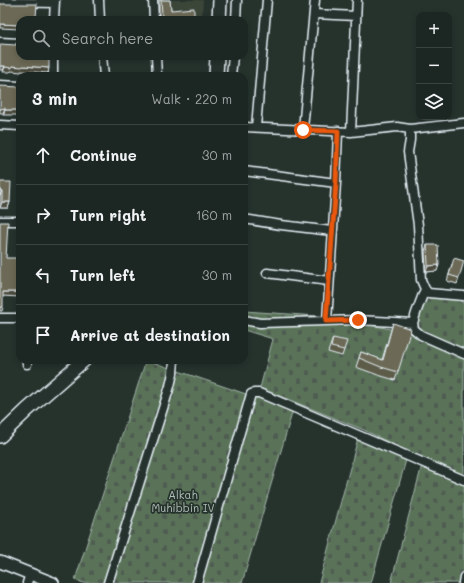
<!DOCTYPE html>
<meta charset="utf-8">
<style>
:root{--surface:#1c2622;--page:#252e2a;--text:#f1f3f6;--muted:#a0a5a5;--line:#3a4340}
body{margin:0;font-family:Mali,sans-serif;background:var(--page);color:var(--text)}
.controls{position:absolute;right:12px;top:12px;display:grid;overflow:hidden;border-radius:8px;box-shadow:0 2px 6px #0003}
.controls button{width:36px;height:36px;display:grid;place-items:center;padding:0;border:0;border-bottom:1px solid var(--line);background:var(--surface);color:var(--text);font:20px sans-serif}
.stop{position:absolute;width:12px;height:12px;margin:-9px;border:3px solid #ea580c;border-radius:50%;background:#fff}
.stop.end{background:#ea580c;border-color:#fff;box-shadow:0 1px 4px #0008}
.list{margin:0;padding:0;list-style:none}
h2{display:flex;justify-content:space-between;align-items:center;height:52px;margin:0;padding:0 16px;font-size:17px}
h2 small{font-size:13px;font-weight:400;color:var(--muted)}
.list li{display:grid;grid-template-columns:26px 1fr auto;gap:12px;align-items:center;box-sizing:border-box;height:60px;padding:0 16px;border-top:1px solid var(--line)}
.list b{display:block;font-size:15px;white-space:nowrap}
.list em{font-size:13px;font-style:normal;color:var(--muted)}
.icon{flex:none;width:22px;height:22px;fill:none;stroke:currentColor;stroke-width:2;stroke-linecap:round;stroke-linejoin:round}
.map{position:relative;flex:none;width:464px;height:583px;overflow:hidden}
.search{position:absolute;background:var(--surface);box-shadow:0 2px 6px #0003;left:16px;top:16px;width:232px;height:44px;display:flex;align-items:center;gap:10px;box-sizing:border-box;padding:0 14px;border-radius:12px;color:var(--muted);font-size:15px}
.panel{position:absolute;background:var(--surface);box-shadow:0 2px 6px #0003;left:16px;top:72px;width:232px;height:292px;border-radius:12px}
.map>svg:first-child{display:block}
.built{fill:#3b4439}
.cemetery{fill:url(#cemetery-stones);stroke:#a1b2a8}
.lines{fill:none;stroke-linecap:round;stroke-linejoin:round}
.minor-casing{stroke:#e8f1f8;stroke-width:11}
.tertiary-casing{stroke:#e8f1f8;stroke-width:14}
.primary-casing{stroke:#e8f1f8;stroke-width:16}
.minor{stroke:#26332d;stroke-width:8}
.tertiary{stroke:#26332d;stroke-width:11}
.primary{stroke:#26332d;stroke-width:13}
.wall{fill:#5d5c4a;stroke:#e8f1f8}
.shaded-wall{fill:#4c4b3c;stroke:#e8f1f8}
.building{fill:#6c6b56;stroke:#e8f1f8}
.route{stroke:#ea580c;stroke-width:5}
.labels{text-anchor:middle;stroke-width:3.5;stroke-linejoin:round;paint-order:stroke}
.park-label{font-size:11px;fill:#afbfb8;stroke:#26332d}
</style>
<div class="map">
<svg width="464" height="583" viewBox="0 0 464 583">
<defs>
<pattern id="cemetery-stones" width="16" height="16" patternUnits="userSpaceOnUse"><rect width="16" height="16" fill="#5a7359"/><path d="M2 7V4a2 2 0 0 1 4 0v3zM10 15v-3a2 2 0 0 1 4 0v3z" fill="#4f5b51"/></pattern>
</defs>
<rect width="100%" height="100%" fill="#26332d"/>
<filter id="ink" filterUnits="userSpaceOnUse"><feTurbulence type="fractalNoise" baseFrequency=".025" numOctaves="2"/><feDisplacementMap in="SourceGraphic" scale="8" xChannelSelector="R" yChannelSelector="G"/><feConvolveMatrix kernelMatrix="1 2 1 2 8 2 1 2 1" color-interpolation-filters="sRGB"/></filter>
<g filter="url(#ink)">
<path class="built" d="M 155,0 L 203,0 L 202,20 L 155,20 Z"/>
<path class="cemetery" d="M 425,293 L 443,293 L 464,303 L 464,477 L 408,452 L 364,430 L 260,388 L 273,339 L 244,330 L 244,311 L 318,316 L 381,327 L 412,334 Z
M 146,360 L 293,410 L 242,583 L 84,583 L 75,580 Z
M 358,438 L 406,460 L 371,583 L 319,583 Z
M 422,465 L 464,482 L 464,583 L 391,583 Z"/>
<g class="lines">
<defs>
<path id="minor" d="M 99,0 L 100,20
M 153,0 L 154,20
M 0,2 L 55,3
M 314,14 L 356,16
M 54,20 L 55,0
M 236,20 L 237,0
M 0,42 L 20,43
M 102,56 L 104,76
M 156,56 L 157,76
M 53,76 L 53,56
M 231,76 L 233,56
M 0,85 L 20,86
M 0,125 L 20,126
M 244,127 L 351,132 L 397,127 L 410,129 L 410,140 L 408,152 L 418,225 L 421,280 L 425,289 L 428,293 L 464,296
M 256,127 L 267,0
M 303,129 L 315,0
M 410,129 L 464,123
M 351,132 L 357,0
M 244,171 L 336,183
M 244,219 L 281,225 L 332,231
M 0,221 L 20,221
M 267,273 L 329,281
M 425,289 L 416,313 L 413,323 L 414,329 L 421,335 L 464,354
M 0,318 L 20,318
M 244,320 L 260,323 L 358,320 L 413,323
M 327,321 L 336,183 L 338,131
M 27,364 L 27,360
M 27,583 L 30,574
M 108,583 L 170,386 L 173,373 L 174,360
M 197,583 L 251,394 L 254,393 L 259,393 L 464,480
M 463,583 L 464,577"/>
<path id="tertiary" d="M 0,562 L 53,583"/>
<path id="primary" d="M 219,20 L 220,0
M 216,76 L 217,56
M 0,436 L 27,410 L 84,360"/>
</defs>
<use href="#minor" class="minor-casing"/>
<use href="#tertiary" class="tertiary-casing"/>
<use href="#primary" class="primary-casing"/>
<use href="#minor" class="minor"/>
<use href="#tertiary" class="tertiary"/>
<use href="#primary" class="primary"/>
</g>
<path class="wall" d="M 159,0 L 170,0 L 171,10 L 193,20 L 159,20 Z
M 0,182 L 10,202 L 8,208 L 0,208 Z
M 427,245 L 437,271 L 426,272 L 425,251 Z
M 452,264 L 459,278 L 457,284 L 447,281 Z
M 393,323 L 398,372 L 395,380 L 378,375 L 356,367 L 361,352 L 382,360 Z
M 333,338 L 344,350 L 342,356 L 328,352 Z"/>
<path class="shaded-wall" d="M 194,17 L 193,20 L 161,20 Z
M 0,24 L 20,25 L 20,29 L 0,28 Z
M 0,66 L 5,66 L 3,70 L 0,70 Z
M 12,66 L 23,66 L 49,68 L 48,73 L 21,71 L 21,72 L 11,71 L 10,72 L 3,72 L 5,67 Z
M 5,108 L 3,113 L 0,113 L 0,109 Z
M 5,110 L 20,110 L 20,115 L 3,115 Z
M 0,190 L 2,190 L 0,196 Z
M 2,202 L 10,202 L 8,208 L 0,208 Z
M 439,265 L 437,271 L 426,272 L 428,266 Z
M 3,292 L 20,292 L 20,297 L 2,296 Z
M 0,307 L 3,307 L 2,311 L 0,311 Z"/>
<path class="building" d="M 161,0 L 170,0 L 171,10 L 194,8 L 194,17 L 160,20 L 162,14 Z
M 0,3 L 1,4 L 37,4 L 36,17 L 39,17 L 39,20 L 20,20 L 20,25 L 0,24 Z
M 16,43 L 20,44 L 20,56 L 48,56 L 48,57 L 49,57 L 49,68 L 23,66 L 22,67 L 12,66 L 12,68 L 5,67 L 5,66 L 0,66 L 0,44 L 16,45 Z
M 0,86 L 20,87 L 20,110 L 5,110 L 5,108 L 0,109 Z
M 0,182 L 11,182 L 10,202 L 2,202 L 2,190 L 0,190 Z
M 0,222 L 8,222 L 6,258 L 20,258 L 20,292 L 3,292 L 3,307 L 0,307 Z
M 427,245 L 438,245 L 439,265 L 428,266 Z
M 454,258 L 464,261 L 459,278 L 449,275 Z
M 393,323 L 411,329 L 398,372 L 381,367 L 359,358 L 361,352 L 383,360 Z
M 333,338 L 347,341 L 344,350 L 331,347 Z"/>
</g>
<g class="lines" filter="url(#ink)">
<path class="route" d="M 303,130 L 338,131 L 336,183 L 326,321 L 358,320"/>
</g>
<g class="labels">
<g class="park-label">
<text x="183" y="499">Alkah<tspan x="183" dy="13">Muhibbin IV</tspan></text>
</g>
</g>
</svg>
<div class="controls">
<button>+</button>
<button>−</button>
<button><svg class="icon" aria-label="layers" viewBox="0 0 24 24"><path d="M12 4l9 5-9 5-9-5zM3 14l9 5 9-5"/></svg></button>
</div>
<div class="stop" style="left:303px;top:130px"></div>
<div class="stop end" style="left:358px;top:320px"></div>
<div class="search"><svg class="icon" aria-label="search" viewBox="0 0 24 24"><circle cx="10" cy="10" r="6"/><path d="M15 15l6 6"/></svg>Search here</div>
<section class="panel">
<h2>3 min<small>Walk · 220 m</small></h2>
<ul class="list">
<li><svg class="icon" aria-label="ahead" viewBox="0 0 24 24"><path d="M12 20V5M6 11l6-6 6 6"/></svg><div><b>Continue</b></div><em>30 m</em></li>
<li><svg class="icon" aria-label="right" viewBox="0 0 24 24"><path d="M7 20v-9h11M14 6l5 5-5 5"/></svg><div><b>Turn right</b></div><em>160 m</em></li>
<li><svg class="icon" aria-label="left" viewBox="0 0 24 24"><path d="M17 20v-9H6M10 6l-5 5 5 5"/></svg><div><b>Turn left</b></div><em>30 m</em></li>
<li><svg class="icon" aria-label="arrive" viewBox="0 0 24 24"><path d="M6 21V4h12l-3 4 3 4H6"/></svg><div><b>Arrive at destination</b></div></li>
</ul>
</section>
</div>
